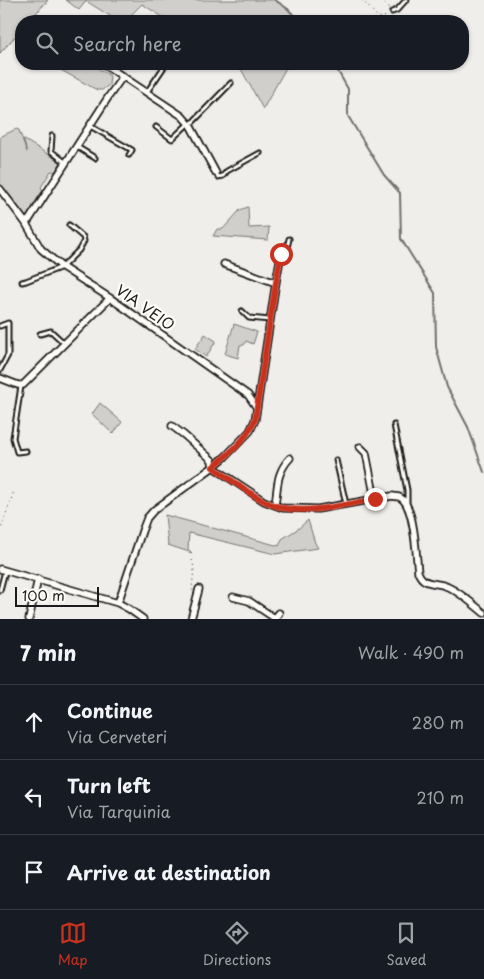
<!DOCTYPE html>
<meta charset="utf-8">
<style>
:root{--surface:#171b24;--page:#242831;--text:#f1f3f6;--muted:#9ea1a6;--line:#363941;--accent:#c8321e}
body{margin:0;font-family:"Playpen Sans",sans-serif;background:var(--page);color:var(--text)}
.scale{position:absolute;left:15px;bottom:12px;width:84px;box-sizing:border-box;padding-left:5px;border:2px solid #1c1c1c;border-top:0;font-size:14px;line-height:18px;white-space:nowrap;color:#1c1c1c;-webkit-text-stroke:4px #fdfcf7;paint-order:stroke}
.stop{position:absolute;width:15px;height:15px;margin:-11px;border:4px solid #c8321e;border-radius:50%;background:#fff}
.stop.end{background:#c8321e;border-color:#fff;box-shadow:0 1px 5px #0008}
.list{margin:0;padding:0;list-style:none}
h2{display:flex;justify-content:space-between;align-items:center;height:65px;margin:0;padding:0 20px;font-size:21px}
h2 small{font-size:16px;font-weight:400;color:var(--muted)}
.list li{display:grid;grid-template-columns:32px 1fr auto;gap:15px;align-items:center;box-sizing:border-box;height:75px;padding:0 20px;border-top:1px solid var(--line)}
.list b{display:block;font-size:19px;white-space:nowrap}
.list p{margin:0;font-size:16px;white-space:nowrap;color:var(--muted)}
.list em{font-size:16px;font-style:normal;color:var(--muted)}
.icon{flex:none;width:28px;height:28px;fill:none;stroke:currentColor;stroke-width:2;stroke-linecap:round;stroke-linejoin:round}
.map{position:relative;flex:none;width:484px;height:619px;overflow:hidden}
.search{position:absolute;background:var(--surface);box-shadow:0 1px 4px #0004;left:15px;right:15px;top:15px;height:55px;display:flex;align-items:center;gap:12px;box-sizing:border-box;padding:0 18px;border-radius:20px;color:var(--muted);font-size:19px}
.sheet{height:290px;background:var(--surface)}
nav{display:flex;justify-content:space-around;align-items:center;box-sizing:border-box;height:70px;border-top:1px solid var(--line);background:var(--surface);font-size:14px;color:var(--muted)}
nav a{display:grid;justify-items:center;gap:2px}
nav .on{color:var(--accent)}
.map>svg:first-child{display:block}
.green{fill:#d0cfcc;stroke:#767674}
.lines{fill:none;stroke-linecap:round;stroke-linejoin:round}
.stream{stroke:#706f6d;stroke-width:2}
.lane-casing{stroke:#1c1c1c;stroke-width:7}
.street-casing{stroke:#1c1c1c;stroke-width:9}
.path{stroke:#1c1c1c;stroke-width:1;stroke-dasharray:1 4;stroke-linecap:butt}
.lane{stroke:#fdfcf7;stroke-width:3}
.street{stroke:#fdfcf7;stroke-width:5.5}
.route{stroke:#c8321e;stroke-width:6}
.labels{text-anchor:middle;stroke-width:4.5;stroke-linejoin:round;paint-order:stroke}
.street-label{font-size:15px;fill:#1c1c1c;stroke:#fdfcf7}
</style>
<div class="map">
<svg width="484" height="619" viewBox="0 0 484 619">
<rect width="100%" height="100%" fill="#f0eeea"/>
<filter id="ink" filterUnits="userSpaceOnUse"><feTurbulence type="fractalNoise" baseFrequency=".02" numOctaves="2"/><feDisplacementMap in="SourceGraphic" scale="10" xChannelSelector="R" yChannelSelector="G"/><feConvolveMatrix kernelMatrix="1 2 1 2 8 2 1 2 1" color-interpolation-filters="sRGB"/></filter>
<g filter="url(#ink)">
<path class="green" d="M 0,0 L 48,0 L 29,21 L 21,21 L 21,30 L 0,53 Z
M 66,0 L 275,0 L 288,9 L 299,21 L 169,21 L 142,4 L 125,21 L 118,21 L 86,1 L 79,10 Z
M 50,64 L 91,64 L 110,76 L 109,85 L 102,90 L 97,90 Z
M 234,64 L 288,64 L 263,109 L 241,69 Z
M 16,129 L 19,130 L 27,152 L 23,139 L 61,162 L 55,172 L 51,171 L 41,187 L 43,190 L 33,205 L 35,210 L 25,220 L 0,186 L 0,137 Z
M 248,207 L 249,228 L 269,227 L 268,240 L 213,236 L 217,229 L 223,229 L 240,210 Z
M 234,324 L 257,332 L 253,344 L 246,341 L 244,345 L 240,345 L 238,358 L 225,354 Z
M 205,334 L 216,341 L 206,357 L 195,349 Z
M 100,403 L 122,422 L 113,434 L 92,414 Z
M 165,515 L 279,546 L 282,539 L 299,528 L 308,520 L 315,543 L 318,548 L 275,554 L 189,533 L 188,549 L 192,553 L 168,545 Z"/>
<g class="lines">
<path class="stream" d="M 275,0 L 288,9 L 299,21
M 331,64 L 335,66 L 348,89 L 348,116 L 384,175 L 400,193 L 401,239 L 435,293 L 436,347 L 447,387 L 468,427 L 484,472"/>
<defs>
<path id="lane" d="M 392,12 L 397,10 L 406,0
M 147,92 L 166,64
M 190,125 L 231,83
M 90,126 L 132,150 L 129,155
M 156,127 L 172,139 L 189,123
M 52,136 L 51,151 L 65,162
M 77,147 L 95,158
M 216,173 L 218,177 L 223,176 L 227,171 L 260,153
M 281,254 L 284,254 L 286,252 L 289,239
M 22,282 L 26,281 L 62,267 L 79,250 L 84,241 L 83,237 L 69,225
M 242,311 L 249,318 L 270,320
M 0,326 L 8,323 L 8,355 L 0,370
M 40,334 L 51,331 L 64,343
M 21,386 L 13,438 L 17,452 L 26,451
M 394,425 L 407,490 L 407,503
M 336,460 L 346,504
M 0,590 L 5,571"/>
<path id="street" d="M 104,64 L 182,116 L 190,125 L 216,173
M 0,189 L 25,222 L 41,249 L 62,267 L 110,298 L 248,395 L 257,408
M 25,222 L 29,220 L 109,96 L 123,76
M 224,264 L 276,283
M 0,378 L 18,385 L 23,385 L 110,298
M 172,426 L 184,435 L 212,460 L 213,467 L 264,501 L 283,508 L 318,509 L 392,496 C 392,496 399,497 399,497 C 415,503 416,556 418,572 C 424,587 436,581 448,587 C 461,593 473,604 484,613
M 360,447 L 366,453 L 375,499
M 275,505 C 278,486 276,473 290,458
M 0,569 L 118,603 L 129,609 L 143,619
M 233,597 L 249,601 L 276,619
M 118,603 L 142,531 L 147,518 L 154,510 L 213,467 L 225,457 L 250,431 L 255,420 L 275,288 L 281,254
M 29,619 L 38,579
M 191,619 L 199,589
M 274,619 L 279,613"/>
</defs>
<use href="#lane" class="lane-casing"/>
<use href="#street" class="street-casing"/>
<path class="path" d="M 362,0 L 378,17 L 382,18 L 388,15
M 382,0 L 390,9
M 29,21 L 48,0
M 0,53 L 21,30
M 0,532 L 14,491
M 192,560 L 194,568 L 192,589 L 193,591"/>
<use href="#lane" class="lane"/>
<use href="#street" class="street"/>
</g>
</g>
<g class="lines" filter="url(#ink)">
<path class="route" d="M 281,254 L 275,288 L 255,420 C 246,440 229,454 213,467 C 233,481 260,503 283,508 C 310,514 348,504 375,499"/>
</g>
<g class="labels">
<g class="street-label">
<text transform="translate(145 308) rotate(35)" y="5">VIA VEIO</text>
</g>
</g>
</svg>
<div class="scale">100 m</div>
<div class="stop" style="left:281px;top:254px"></div>
<div class="stop end" style="left:375px;top:499px"></div>
<div class="search"><svg class="icon" aria-label="search" viewBox="0 0 24 24"><circle cx="10" cy="10" r="6"/><path d="M15 15l6 6"/></svg>Search here</div>
</div>
<section class="sheet">
<h2>7 min<small>Walk · 490 m</small></h2>
<ul class="list">
<li><svg class="icon" aria-label="ahead" viewBox="0 0 24 24"><path d="M12 20V5M6 11l6-6 6 6"/></svg><div><b>Continue</b><p>Via Cerveteri</p></div><em>280 m</em></li>
<li><svg class="icon" aria-label="left" viewBox="0 0 24 24"><path d="M17 20v-9H6M10 6l-5 5 5 5"/></svg><div><b>Turn left</b><p>Via Tarquinia</p></div><em>210 m</em></li>
<li><svg class="icon" aria-label="arrive" viewBox="0 0 24 24"><path d="M6 21V4h12l-3 4 3 4H6"/></svg><div><b>Arrive at destination</b></div></li>
</ul>
</section>
<nav>
<a class="on"><svg class="icon" aria-label="map" viewBox="0 0 24 24"><path d="M3 6l6-2 6 2 6-2v14l-6 2-6-2-6 2zM9 4v14M15 6v14"/></svg>Map</a>
<a><svg class="icon" aria-label="directions" viewBox="0 0 24 24"><path d="M12 3l9 9-9 9-9-9zM9 14v-3h6M13 9l2 2-2 2"/></svg>Directions</a>
<a><svg class="icon" aria-label="saved" viewBox="0 0 24 24"><path d="M7 4h10v16l-5-4-5 4z"/></svg>Saved</a>
</nav>
